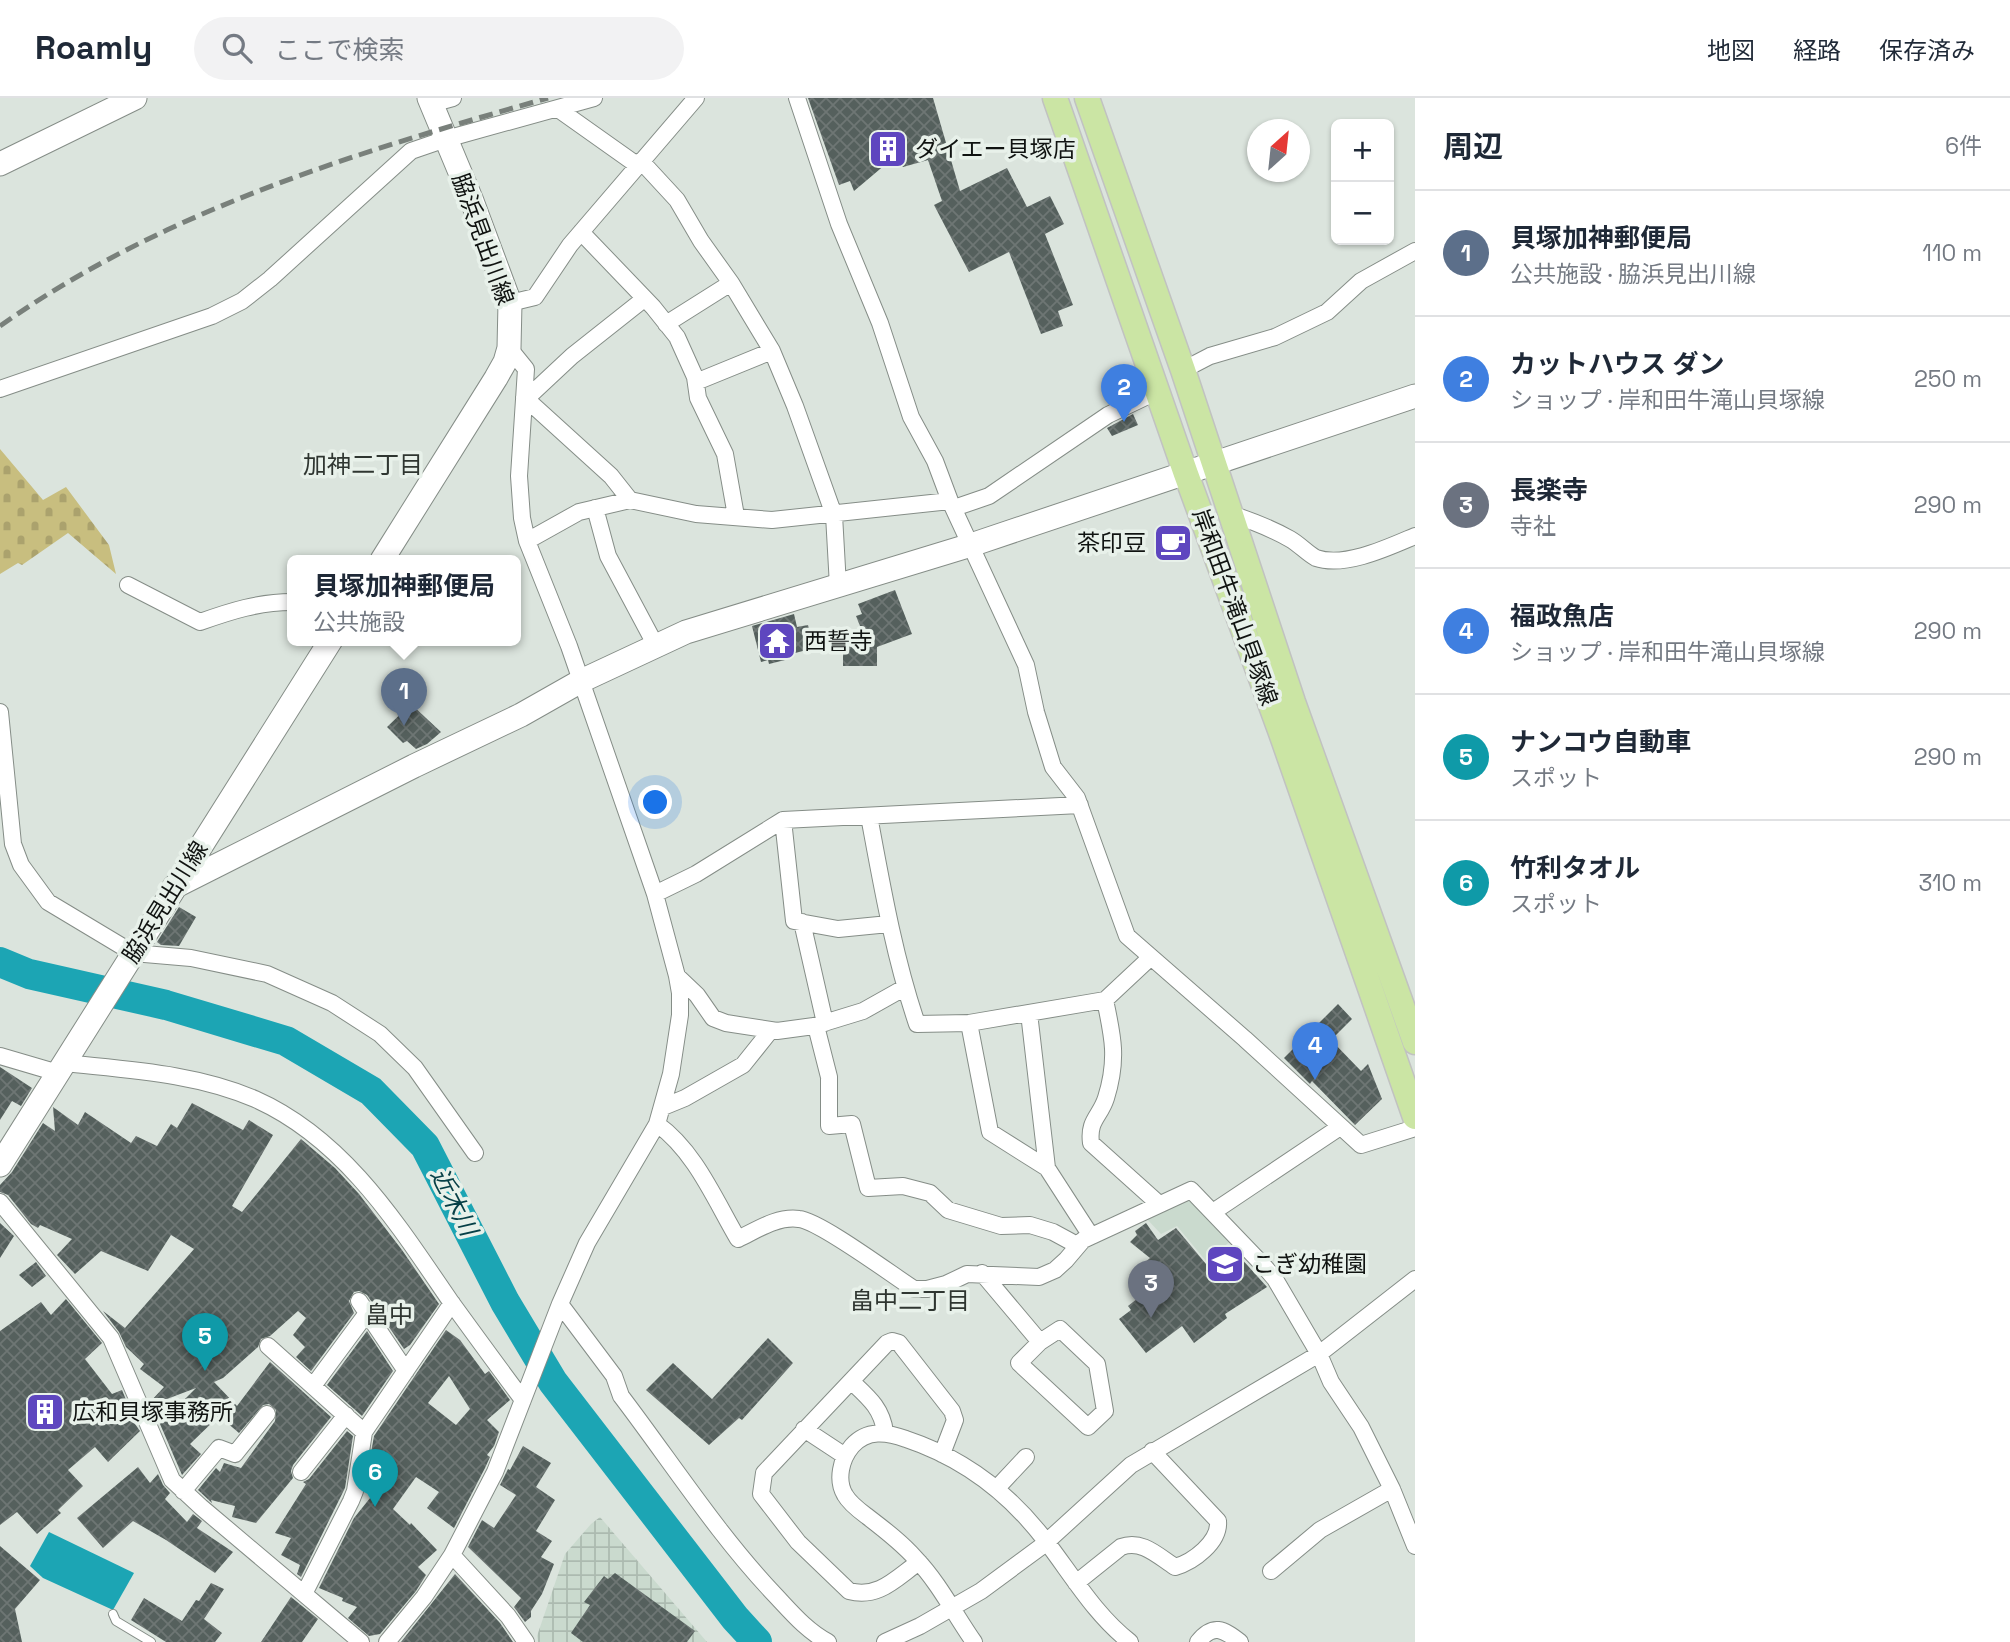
<!DOCTYPE html>
<html lang="ja">
<meta charset="utf-8">
<style>
:root{--surface:#fff;--page:#f2f2f3;--text:#1f2937;--muted:#747a83;--line:#e0e1e3;--accent:#5e46bf}
body{margin:0;font-family:"Space Grotesk","Noto Sans JP",sans-serif;background:var(--page);color:var(--text)}
.controls{position:absolute;right:21px;top:21px;display:grid;overflow:hidden;border-radius:10px;box-shadow:0 2px 5px #0004}
.controls button{width:63px;height:63px;display:grid;place-items:center;padding:0;border:0;border-bottom:2px solid var(--line);background:var(--surface);color:var(--text);font:35px sans-serif}
.compass{position:absolute;left:1247px;top:21px;width:63px;height:63px;border-radius:50%;background:var(--surface);box-shadow:0 2px 5px #0004;rotate:27deg}
.you{position:absolute;left:656px;top:705px;width:24px;height:24px;margin:-18px;border:5px solid #fff;border-radius:50%;background:#1a73e8;box-shadow:0 0 0 10px #1a73e833}
.badge{display:grid;place-items:center;width:46px;height:46px;border-radius:50%;background:var(--accent);color:#fff;font-size:23px;font-weight:700}
.pin{position:absolute;translate:-50% -58px;filter:drop-shadow(0 2px 4px #0008)}
.pin::after{content:'';position:absolute;top:37px;width:24px;height:21px;background:inherit;clip-path:polygon(0 0,100% 0,50% 100%)}
.popup{position:absolute;left:287px;top:457px;width:234px;height:91px;box-sizing:border-box;display:grid;place-content:center;border-radius:10px;background:var(--surface);filter:drop-shadow(0 2px 5px #0005);font-size:23px;white-space:nowrap;color:var(--muted)}
.popup b{font-size:26px;color:var(--text)}
.popup::after{content:'';position:absolute;left:50%;top:100%;margin-left:-14px;border:14px solid transparent;border-top-color:var(--surface)}
.list{margin:0;padding:0;list-style:none}
h2{display:flex;justify-content:space-between;align-items:center;height:91px;margin:0;padding:0 28px;font-size:30px}
h2 small{font-size:23px;font-weight:400;color:var(--muted)}
.list li{display:grid;grid-template-columns:46px 1fr auto;gap:21px;align-items:center;box-sizing:border-box;height:126px;padding:0 28px;border-top:2px solid var(--line)}
.list b{display:block;font-size:26px;white-space:nowrap}
.list p{margin:0;font-size:23px;white-space:nowrap;color:var(--muted)}
.list em{font-size:23px;font-style:normal;color:var(--muted)}
.icon{flex:none;width:38px;height:38px;fill:none;stroke:currentColor;stroke-width:2;stroke-linecap:round;stroke-linejoin:round}
.map{position:relative;flex:none;width:1415px;height:1544px;overflow:hidden}
header{display:flex;align-items:center;gap:42px;box-sizing:border-box;height:98px;padding:0 35px;background:var(--surface);border-bottom:2px solid var(--line)}
header strong{font-size:33px}
nav{display:flex;gap:38px;margin-inline-start:auto;font-size:24px}
.search{width:490px;height:63px;background:var(--page);display:flex;align-items:center;gap:18px;box-sizing:border-box;padding:0 24px;border-radius:38px;color:var(--muted);font-size:26px}
main{display:flex}
aside{flex:1;background:var(--surface)}
.map>svg:first-child{display:block}
.built{fill:#cadace}
.industrial{fill:url(#industrial-grid)}
.cemetery{fill:url(#cemetery-stones)}
.water{fill:#1ca5b4}
.lines{fill:none;stroke-linecap:round;stroke-linejoin:round}
.river{stroke:#1ca5b4;stroke-width:30}
.building{fill:url(#building-cross-hatch);fill-rule:evenodd}
.lane-casing{stroke:#858d87;stroke-width:10}
.street-casing{stroke:#858d87;stroke-width:18}
.secondary-casing{stroke:#858d87;stroke-width:25}
.primary-casing{stroke:#c1c2c1;stroke-width:27}
.lane{stroke:#fff;stroke-width:8}
.street{stroke:#fff;stroke-width:16}
.secondary{stroke:#fff;stroke-width:23}
.primary{stroke:#cbe5a4;stroke-width:24}
.rail{stroke:#79807b;stroke-width:5;stroke-dasharray:14 7;stroke-linecap:butt}
.labels{text-anchor:middle;stroke-width:7;stroke-linejoin:round;paint-order:stroke}
.poi-label{font-size:23px;fill:#101311;stroke:#e8f1ea;text-anchor:start}
.street-label{font-size:23px;fill:#101311;stroke:#e8f1ea}
.neighbourhood-label{font-size:24px;fill:#2f3631;stroke:#e8f1ea}
.water-label{font-size:24px;font-style:italic;fill:#074047;stroke:#e8f1ea}
</style>
<header>
<strong>Roamly</strong>
<div class="search"><svg class="icon" aria-label="search" viewBox="0 0 24 24"><circle cx="10" cy="10" r="6"/><path d="M15 15l6 6"/></svg>ここで検索</div>
<nav><a>地図</a><a>経路</a><a>保存済み</a></nav>
</header>
<main>
<div class="map">
<svg width="1415" height="1544" viewBox="0 0 1415 1544">
<defs>
<pattern id="industrial-grid" width="8" height="8" patternUnits="userSpaceOnUse" patternTransform="scale(1.75)"><rect width="8" height="8" fill="#cadace"/><path d="M0 4h8M4 0v8" fill="none" stroke="#acbab0"/></pattern>
<pattern id="cemetery-stones" width="16" height="16" patternUnits="userSpaceOnUse" patternTransform="scale(1.75)"><rect width="16" height="16" fill="#c8be7f"/><path d="M2 7V4a2 2 0 0 1 4 0v3zM10 15v-3a2 2 0 0 1 4 0v3z" fill="#aba26d"/></pattern>
<pattern id="building-cross-hatch" width="8" height="8" patternUnits="userSpaceOnUse" patternTransform="scale(1.75)"><rect width="8" height="8" fill="#55605d"/><path d="M0 0l8 8M0 8l8-8" fill="none" stroke="#6e7674"/></pattern>
</defs>
<rect width="100%" height="100%" fill="#dbe4dd"/>
<path class="built" d="M 1190,1098 L 1232,1142 L 1206,1163 L 1177,1128 L 1161,1136 L 1146,1120 Z"/>
<path class="industrial" d="M 600,1419 L 707,1544 L 538,1544 L 537,1538 L 565,1456 L 591,1426 Z"/>
<path class="cemetery" d="M 0,351 L 43,402 L 66,389 L 109,447 L 116,476 L 68,435 L 22,467 L 18,465 L 0,476 Z"/>
<path class="water" d="M 49,1434 L 134,1475 L 113,1512 L 43,1480 L 30,1468 Z"/>
<g class="lines">
<path class="river" d="M 0,864 L 29,876 L 166,907 L 286,943 L 371,993 L 425,1048 L 505,1204 L 553,1284 L 735,1520 L 757,1544"/>
</g>
<path class="building" d="M 808,0 L 933,0 L 960,93 L 1007,70 L 1027,109 L 1050,98 L 1064,126 L 1045,136 L 1073,207 L 1058,213 L 1063,228 L 1041,236 L 1009,154 L 969,174 L 934,107 L 942,103 L 928,62 L 903,69 L 892,61 L 854,93 L 850,83 L 839,87 Z
M 1133,316 L 1138,327 L 1112,338 L 1107,330 Z
M 895,492 L 912,536 L 877,549 L 877,568 L 843,568 L 843,543 L 866,543 L 856,518 L 862,516 L 858,506 Z
M 794,516 L 797,529 L 808,527 L 814,550 L 784,558 L 785,562 L 769,566 L 768,562 L 761,564 L 752,528 Z
M 411,606 L 441,634 L 427,646 L 416,651 L 407,643 L 403,645 L 387,629 Z
M 179,809 L 196,819 L 179,848 L 161,847 L 157,844 Z
M 1338,906 L 1352,921 L 1331,942 L 1361,973 L 1368,966 L 1382,1001 L 1355,1027 L 1312,983 L 1310,986 L 1284,960 Z
M 0,969 L 32,990 L 21,1008 L 12,1003 L 0,1022 Z
M 192,1005 L 243,1032 L 249,1022 L 273,1037 L 232,1108 L 242,1114 L 301,1041 L 335,1070 L 359,1096 L 402,1152 L 439,1206 L 410,1247 L 404,1251 L 367,1197 L 359,1193 L 354,1194 L 349,1203 L 354,1215 L 311,1273 L 296,1259 L 305,1249 L 293,1237 L 306,1220 L 298,1213 L 270,1238 L 261,1241 L 258,1249 L 223,1280 L 214,1284 L 237,1308 L 270,1264 L 331,1319 L 293,1367 L 291,1373 L 293,1380 L 256,1425 L 232,1419 L 235,1408 L 211,1402 L 212,1405 L 198,1392 L 216,1370 L 220,1374 L 224,1365 L 241,1370 L 275,1323 L 276,1312 L 269,1306 L 263,1307 L 239,1335 L 219,1318 L 190,1346 L 201,1356 L 182,1377 L 160,1326 L 196,1290 L 151,1307 L 150,1304 L 164,1289 L 140,1271 L 144,1266 L 126,1249 L 119,1234 L 103,1213 L 125,1230 L 194,1151 L 171,1137 L 148,1173 L 101,1153 L 75,1176 L 57,1157 L 72,1141 L 40,1127 L 38,1130 L 31,1126 L 8,1097 L 0,1094 L 0,1087 L 12,1074 L 43,1025 L 55,1033 L 53,1009 L 78,1027 L 85,1014 L 131,1045 L 136,1038 L 157,1048 L 171,1026 L 177,1030 Z
M 0,1125 L 14,1138 L 0,1160 Z
M 1146,1125 L 1158,1142 L 1176,1130 L 1206,1166 L 1230,1148 L 1267,1189 L 1225,1216 L 1227,1220 L 1194,1245 L 1182,1228 L 1146,1255 L 1119,1221 L 1131,1212 L 1128,1208 L 1157,1185 L 1143,1166 L 1150,1160 L 1130,1144 L 1137,1137 L 1135,1133 Z
M 36,1164 L 46,1178 L 32,1189 L 19,1177 Z
M 66,1201 L 102,1245 L 85,1261 L 112,1296 L 122,1292 L 131,1314 L 128,1316 L 140,1333 L 108,1364 L 95,1349 L 68,1372 L 83,1388 L 58,1412 L 61,1415 L 37,1436 L 17,1414 L 0,1427 L 0,1233 L 41,1204 L 51,1217 Z
M 446,1232 L 460,1242 L 485,1276 L 489,1273 L 510,1302 L 487,1322 L 499,1334 L 494,1348 L 487,1357 L 490,1359 L 485,1370 L 454,1430 L 427,1410 L 439,1394 L 416,1379 L 393,1411 L 410,1427 L 411,1425 L 437,1452 L 418,1469 L 426,1477 L 416,1493 L 380,1536 L 369,1538 L 348,1520 L 357,1509 L 342,1503 L 343,1500 L 319,1490 L 354,1420 L 387,1379 L 384,1376 L 389,1368 L 371,1355 L 374,1338 ZM 449,1278 L 470,1311 L 456,1327 L 428,1305 Z
M 367,1233 L 393,1273 L 362,1318 L 327,1287 Z
M 768,1240 L 793,1265 L 742,1322 L 739,1320 L 709,1347 L 646,1292 L 673,1265 L 712,1301 Z
M 347,1333 L 353,1338 L 345,1390 L 301,1479 L 297,1476 L 300,1467 L 281,1457 L 291,1440 L 275,1435 L 306,1386 L 303,1384 L 309,1381 Z
M 523,1348 L 551,1365 L 536,1389 L 555,1402 L 536,1433 L 552,1443 L 541,1459 L 554,1466 L 542,1496 L 531,1513 L 531,1519 L 525,1524 L 514,1509 L 521,1500 L 468,1449 L 482,1422 L 494,1430 L 516,1397 L 500,1387 L 508,1371 L 510,1372 Z
M 138,1369 L 150,1385 L 158,1376 L 163,1387 L 170,1395 L 165,1401 L 187,1424 L 193,1416 L 202,1423 L 197,1430 L 233,1454 L 215,1475 L 166,1442 L 133,1423 L 103,1450 L 77,1420 Z
M 0,1448 L 40,1482 L 15,1511 L 22,1544 L 0,1544 Z
M 615,1475 L 695,1533 L 687,1544 L 583,1544 L 571,1535 L 590,1507 L 584,1504 L 604,1478 L 608,1481 Z
M 455,1476 L 500,1525 L 513,1544 L 401,1544 Z
M 211,1485 L 224,1491 L 204,1521 L 222,1535 L 215,1544 L 166,1544 L 131,1522 L 144,1500 L 182,1523 L 196,1502 L 199,1503 Z
M 291,1499 L 318,1521 L 302,1544 L 261,1544 Z"/>
<g class="lines">
<defs>
<path id="lane" d="M 113,1516 L 116,1523 L 151,1544"/>
<path id="street" d="M 797,0 L 839,126 L 880,225 L 911,319 L 935,363 L 950,403 L 1026,567 L 1036,614 L 1053,669 L 1077,700 L 1127,838 L 1245,941 L 1361,1047 L 1415,1030
M 431,6 L 453,0
M 558,11 L 637,67
M 641,63 L 677,102 L 701,143 L 731,185 L 772,253 L 795,308 L 834,417 L 838,488
M 581,134 L 653,209 L 677,239 L 695,279 L 698,300 L 725,356 L 736,418
M 510,205 L 535,199 L 570,147 L 696,0
M 666,226 L 731,185
M 1183,272 L 1210,258 L 1275,239 L 1327,214 L 1361,183 L 1415,153
M 696,284 L 772,253
M 0,291 L 212,218 L 242,203 L 270,181 L 411,53 L 446,41 L 594,0
M 524,299 L 611,378 L 630,402
M 526,301 L 572,258 L 644,201
M 595,410 L 608,458 L 656,548
M 954,410 L 989,398 L 1108,317 L 1158,293
M 1231,416 C 1252,423 1271,430 1290,441 C 1299,446 1308,456 1316,460 C 1345,470 1389,449 1415,438
M 527,443 L 579,414 L 630,402 L 696,416 L 772,422 L 950,403
M 128,487 L 200,524 C 231,513 259,504 292,504
M 0,614 L 13,746 L 21,767 L 48,804 L 133,855 L 191,860 L 267,876 L 332,905 L 380,936 L 415,970 L 475,1055
M 869,718 C 882,788 894,858 917,926 L 969,925 L 1105,902 L 1151,859
M 783,722 L 794,823 L 838,831 L 889,826
M 655,796 L 696,776 L 783,722 L 1080,707
M 802,824 L 825,925
M 677,878 L 697,897 L 713,920 L 726,925 L 777,933 L 814,928 L 863,913 L 904,890
M 1105,902 C 1113,939 1118,962 1106,1000 C 1100,1019 1088,1022 1091,1045 L 1159,1106
M 1029,915 L 1047,1070
M 969,925 L 990,1034 L 1047,1070 L 1091,1138
M 816,928 L 829,979 L 829,1028 L 852,1026 L 868,1090 L 903,1088 L 930,1095 L 948,1112 L 1001,1128 L 1030,1127 L 1053,1134 L 1077,1147
M 0,958 L 58,975
M 64,965 C 128,972 195,975 255,1001 C 345,1041 398,1127 451,1204 C 475,1237 499,1270 523,1302
M 663,1009 L 685,1000 L 743,967 L 771,932
M 657,1026 C 695,1053 715,1102 738,1141 C 757,1132 777,1118 799,1121 C 820,1123 892,1177 914,1191 L 927,1191 L 946,1186 L 967,1176 L 1039,1179 L 1055,1172 L 1066,1162 L 1083,1142 L 1191,1092 L 1263,1167 L 1275,1181 L 1319,1256 L 1331,1284 L 1361,1329 L 1392,1391 L 1415,1448
M 0,1104 L 111,1240 L 172,1382 L 201,1409 L 361,1544
M 1213,1114 L 1340,1029
M 982,1175 L 1040,1244 L 1019,1265 L 1088,1329 L 1105,1313 L 1097,1266 L 1060,1231 L 1040,1244
M 359,1203 L 406,1273
M 560,1206 L 614,1278 L 621,1298 C 672,1365 718,1437 776,1498 C 792,1515 807,1533 828,1544
M 268,1248 L 364,1334
M 851,1283 C 868,1299 882,1310 885,1334
M 313,1288 L 367,1215
M 804,1331 L 845,1358
M 301,1374 L 346,1317
M 997,1390 L 1026,1359
M 183,1393 L 219,1350 L 235,1356 L 267,1316
M 452,1457 L 508,1518 L 526,1544
M 919,1464 C 896,1480 879,1501 849,1493 L 798,1444 L 761,1396 L 764,1375 L 887,1245 L 892,1243 L 899,1245 L 952,1313 L 955,1322 L 942,1356
M 1271,1473 L 1320,1432 L 1392,1391
M 1076,1485 L 1121,1449 C 1142,1441 1158,1458 1175,1469 C 1193,1464 1220,1444 1218,1423 L 1152,1353
M 304,1496 L 351,1403 L 355,1393 L 364,1334 L 452,1205
M 387,1544 L 424,1499 L 452,1457 L 495,1374 L 560,1206 L 587,1145 L 657,1026 L 671,976 L 680,917 L 680,895 L 677,878 L 655,796 L 569,548 L 527,443 L 522,420 L 519,378 L 526,271 L 509,250
M 885,1544 L 920,1528 L 981,1493 L 1042,1448 L 1131,1367 L 1319,1256 L 1415,1181
M 974,1544 C 955,1517 939,1485 916,1461 C 902,1445 885,1432 868,1419 C 860,1413 850,1406 845,1397 C 836,1382 841,1361 852,1348 C 867,1331 887,1334 906,1341 C 963,1360 1009,1395 1045,1442 C 1072,1477 1095,1517 1130,1544
M 1198,1544 C 1213,1525 1223,1531 1240,1544"/>
<path id="secondary" d="M 0,66 L 135,0
M 382,462 L 496,280 L 505,264 L 509,250 L 510,205 L 472,103 L 429,0
M 174,789 L 414,668 L 521,617 L 581,583 L 686,534 L 971,447 L 1415,298
M 0,1067 L 331,542"/>
<path id="primary" d="M 1055,0 L 1186,376 L 1280,632 L 1415,1019
M 1087,0 L 1183,272 L 1293,604 L 1415,944"/>
</defs>
<use href="#lane" class="lane-casing"/>
<use href="#street" class="street-casing"/>
<use href="#secondary" class="secondary-casing"/>
<use href="#primary" class="primary-casing"/>
<use href="#lane" class="lane"/>
<use href="#street" class="street"/>
<use href="#secondary" class="secondary"/>
<use href="#primary" class="primary"/>
<path class="rail" d="M 0,228 C 164,112 358,54 548,0"/>
</g>
<defs>
<symbol id="building-square" viewBox="-11 -11 22 22"><rect x="-9" y="-9" width="18" height="18" rx="4" fill="#5e46bf" stroke="#e8f1ea"/><path d="M-4-6H4V6H1V3H-1V6H-4ZM-2.5-4.3h1.7v1.8h-1.7ZM.8-4.3h1.7v1.8H.8ZM-2.5-1h1.7V.8h-1.7ZM.8-1h1.7V.8H.8Z" fill="#fff"/></symbol>
<symbol id="cafe-square" viewBox="-11 -11 22 22"><rect x="-9" y="-9" width="18" height="18" rx="4" fill="#5e46bf" stroke="#e8f1ea"/><path d="M-5.5-4.5H6V0H3Q3 3.5 0 3.5H-2.5Q-5.5 3.5-5.5 0ZM3-3.2v2h1.7v-2ZM-6 4.5H4V6H-6Z" fill="#fff"/></symbol>
<symbol id="temple-square" viewBox="-11 -11 22 22"><rect x="-9" y="-9" width="18" height="18" rx="4" fill="#5e46bf" stroke="#e8f1ea"/><path d="M0-6L5-2H3V0L6.5 2.5H4V6H1.5V3h-3V6H-4V2.5H-6.5L-3 0V-2H-5Z" fill="#fff"/></symbol>
<symbol id="school-square" viewBox="-11 -11 22 22"><rect x="-9" y="-9" width="18" height="18" rx="4" fill="#5e46bf" stroke="#e8f1ea"/><path d="M0-5L7-2L0 1L-7-2ZM-4 1L0 2.5L4 1V4Q0 6-4 4Z" fill="#fff"/></symbol>
</defs>
<g fill-rule="evenodd">
<use href="#building-square" x="866" y="29" width="44" height="44"/>
<use href="#cafe-square" x="1151" y="423" width="44" height="44"/>
<use href="#temple-square" x="755" y="521" width="44" height="44"/>
<use href="#school-square" x="1203" y="1144" width="44" height="44"/>
<use href="#building-square" x="23" y="1292" width="44" height="44"/>
</g>
<g class="labels">
<g class="poi-label">
<text x="915" y="59">ダイエー貝塚店</text>
<text x="1146" y="453" text-anchor="end">茶印豆</text>
<text x="804" y="551">西誓寺</text>
<text x="1252" y="1174">こぎ幼稚園</text>
<text x="72" y="1322">広和貝塚事務所</text>
</g>
<g class="street-label">
<text transform="translate(483 141) rotate(70)" y="8">脇浜見出川線</text>
<text transform="translate(1235 509) rotate(70)" y="8">岸和田牛滝山貝塚線</text>
<text transform="translate(165 804) rotate(-58)" y="8">脇浜見出川線</text>
</g>
<g class="neighbourhood-label">
<text x="363" y="375">加神二丁目</text>
<text x="910" y="1211">畠中二丁目</text>
<text x="389" y="1225">畠中</text>
</g>
<g class="water-label">
<text transform="translate(454 1104) rotate(63)" y="8">近木川</text>
</g>
</g>
</svg>
<div class="controls">
<button>+</button>
<button>−</button>
</div>
<svg class="compass" viewBox="-18 -18 36 36"><path d="M0-13l5 13h-10z" fill="#e53935"/><path d="M0 13l5-13h-10z" fill="#747a83"/></svg>
<div class="you"></div>
<div class="pin badge" style="left:404px;top:628px;background:#5c6f8a">1</div>
<div class="popup"><b>貝塚加神郵便局</b>公共施設</div>
<div class="pin badge" style="left:1124px;top:324px;background:#3f7fe0">2</div>
<div class="pin badge" style="left:1151px;top:1220px;background:#6b7280">3</div>
<div class="pin badge" style="left:1315px;top:982px;background:#3f7fe0">4</div>
<div class="pin badge" style="left:205px;top:1273px;background:#0f9aa8">5</div>
<div class="pin badge" style="left:375px;top:1409px;background:#0f9aa8">6</div>
</div>
<aside>
<h2>周辺<small>6件</small></h2>
<ul class="list">
<li><span class="badge" style="background:#5c6f8a">1</span><div><b>貝塚加神郵便局</b><p>公共施設 · 脇浜見出川線</p></div><em>110 m</em></li>
<li><span class="badge" style="background:#3f7fe0">2</span><div><b>カットハウス ダン</b><p>ショップ · 岸和田牛滝山貝塚線</p></div><em>250 m</em></li>
<li><span class="badge" style="background:#6b7280">3</span><div><b>長楽寺</b><p>寺社</p></div><em>290 m</em></li>
<li><span class="badge" style="background:#3f7fe0">4</span><div><b>福政魚店</b><p>ショップ · 岸和田牛滝山貝塚線</p></div><em>290 m</em></li>
<li><span class="badge" style="background:#0f9aa8">5</span><div><b>ナンコウ自動車</b><p>スポット</p></div><em>290 m</em></li>
<li><span class="badge" style="background:#0f9aa8">6</span><div><b>竹利タオル</b><p>スポット</p></div><em>310 m</em></li>
</ul>
</aside>
</main>
